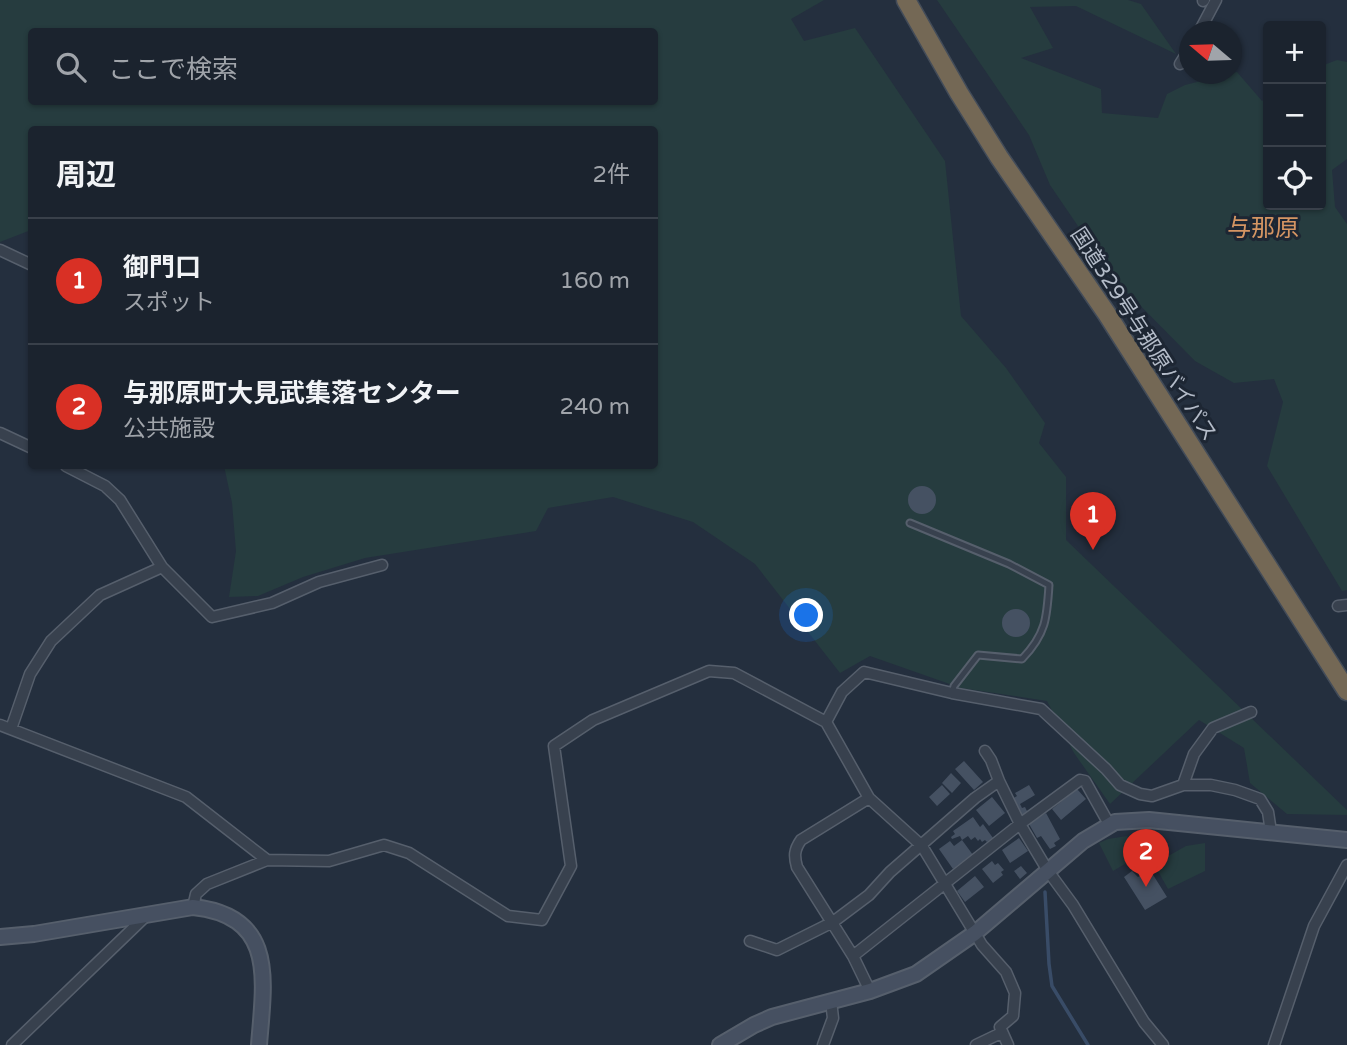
<!DOCTYPE html>
<html lang="ja">
<meta charset="utf-8">
<style>
:root{--surface:#1b232e;--page:#282f3a;--text:#f1f3f6;--muted:#a0a4aa;--line:#39404a;--accent:#d93025}
body{margin:0;font-family:"Varela Round","Noto Sans JP",sans-serif;background:var(--page);color:var(--text)}
.controls{position:absolute;right:21px;top:21px;display:grid;overflow:hidden;border-radius:7px;box-shadow:0 2px 5px #0004}
.controls button{width:63px;height:63px;display:grid;place-items:center;padding:0;border:0;border-bottom:2px solid var(--line);background:var(--surface);color:var(--text);font:35px sans-serif}
.compass{position:absolute;left:1179px;top:21px;width:63px;height:63px;border-radius:50%;background:var(--surface);box-shadow:0 2px 5px #0004;rotate:289deg}
.you{position:absolute;left:807px;top:616px;width:24px;height:24px;margin:-18px;border:5px solid #fff;border-radius:50%;background:#1a73e8;box-shadow:0 0 0 10px #1a73e833}
.badge{display:grid;place-items:center;width:46px;height:46px;border-radius:50%;background:var(--accent);color:#fff;font-size:23px;font-weight:700}
.pin{position:absolute;translate:-50% -58px;filter:drop-shadow(0 2px 4px #0008)}
.pin::after{content:'';position:absolute;top:37px;width:24px;height:21px;background:inherit;clip-path:polygon(0 0,100% 0,50% 100%)}
.list{margin:0;padding:0;list-style:none}
h2{display:flex;justify-content:space-between;align-items:center;height:91px;margin:0;padding:0 28px;font-size:30px}
h2 small{font-size:23px;font-weight:400;color:var(--muted)}
.list li{display:grid;grid-template-columns:46px 1fr auto;gap:21px;align-items:center;box-sizing:border-box;height:126px;padding:0 28px;border-top:2px solid var(--line)}
.list b{display:block;font-size:26px;white-space:nowrap}
.list p{margin:0;font-size:23px;white-space:nowrap;color:var(--muted)}
.list em{font-size:23px;font-style:normal;color:var(--muted)}
.icon{flex:none;width:38px;height:38px;fill:none;stroke:currentColor;stroke-width:2;stroke-linecap:round;stroke-linejoin:round}
.map{position:relative;flex:none;width:1347px;height:1045px;overflow:hidden}
.search{position:absolute;background:var(--surface);box-shadow:0 2px 5px #0004;left:28px;top:28px;width:630px;height:77px;display:flex;align-items:center;gap:18px;box-sizing:border-box;padding:0 24px;border-radius:7px;color:var(--muted);font-size:26px}
.panel{position:absolute;background:var(--surface);box-shadow:0 2px 5px #0004;left:28px;top:126px;width:630px;height:343px;border-radius:7px}
.map>svg:first-child{display:block}
.green{fill:#263c3f;fill-rule:evenodd}
.lines{fill:none;stroke-linecap:round;stroke-linejoin:round}
.stream{stroke:#394c67;stroke-width:3.5}
.building{fill:#455162}
.lane-casing{stroke:#565f6c;stroke-width:9}
.street-casing{stroke:#565f6c;stroke-width:13}
.secondary-casing{stroke:#565f6c;stroke-width:18}
.highway-casing{stroke:#434c59;stroke-width:21}
.lane{stroke:#38414e;stroke-width:5}
.street{stroke:#38414e;stroke-width:10}
.secondary{stroke:#465061;stroke-width:14}
.highway{stroke:#746855;stroke-width:18}
.labels{text-anchor:middle;stroke-width:6;stroke-linejoin:round;paint-order:stroke}
.street-label{font-size:21px;fill:#b4bcc9;stroke:#1d2633}
.quarter-label{font-size:24px;fill:#d59563;stroke:#1d2633}
</style>
<div class="map">
<svg width="1347" height="1045" viewBox="0 0 1347 1045">
<rect width="100%" height="100%" fill="#242f3e"/>
<path class="green" d="M 0,0 L 824,0 L 791,19 L 804,41 L 855,28 L 945,161 L 961,316 L 1006,368 L 1045,423 L 1039,443 L 1066,477 L 1066,540 L 1347,810 L 1347,815 L 1287,814 L 1250,783 L 1244,748 L 1199,720 L 1110,804 L 1074,753 L 1047,701 L 961,688 L 870,656 L 840,673 L 755,564 L 693,522 L 613,497 L 548,508 L 536,531 L 365,558 L 303,577 L 258,596 L 229,597 L 236,551 L 232,503 L 224,466 L 654,466 L 654,130 L 32,130 L 31,230 L 0,242 ZM 32,32 L 654,32 L 654,102 L 32,102 Z
M 937,0 L 1128,0 L 1141,4 L 1176,54 L 1076,6 L 1030,7 L 1053,48 L 1021,58 L 1101,89 L 1102,113 L 1158,118 L 1167,94 L 1185,85 L 1237,72 L 1262,101 L 1268,96 L 1268,205 L 1321,205 L 1321,66 L 1337,60 L 1347,62 L 1347,159 L 1332,170 L 1335,207 L 1347,224 L 1347,590 L 1342,591 L 1267,466 L 1283,402 L 1274,379 L 1234,383 L 1195,361 L 1114,279 L 1050,185 L 1029,135 Z
M 1127,836 L 1140,855 L 1113,871 L 1099,843 L 1108,839 Z
M 1205,843 L 1205,871 L 1168,889 L 1154,864 L 1186,846 Z"/>
<g class="lines">
<path class="stream" d="M 1045,892 L 1049,964 L 1052,986 L 1088,1045"/>
</g>
<path class="building" d="M908 500a14 14 0 1 1 28 0a14 14 0 1 1-28 0Z
M1002 623a14 14 0 1 1 28 0a14 14 0 1 1-28 0Z
M 964,761 L 983,782 L 974,790 L 955,769 Z
M 951,773 L 961,783 L 952,793 L 942,783 Z
M 942,785 L 950,794 L 937,806 L 929,797 Z
M 1029,785 L 1035,795 L 1020,804 L 1022,808 L 1025,807 L 1028,813 L 1022,817 L 1012,799 L 1017,796 L 1015,793 Z
M 1077,789 L 1086,799 L 1061,820 L 1052,809 Z
M 992,797 L 1005,813 L 989,826 L 976,810 Z
M 1046,813 L 1060,839 L 1054,843 L 1056,846 L 1050,849 L 1041,836 L 1037,838 L 1029,824 Z
M 973,817 L 980,827 L 983,824 L 993,838 L 987,842 L 985,840 L 982,842 L 980,839 L 978,841 L 975,837 L 971,840 L 968,836 L 962,840 L 960,836 L 952,839 L 951,837 L 955,834 L 953,831 Z
M 1019,838 L 1028,851 L 1010,863 L 1002,850 Z
M 962,840 L 973,855 L 953,869 L 939,849 L 950,841 L 954,846 Z
M 992,861 L 995,865 L 998,863 L 1004,870 L 1001,872 L 1003,875 L 993,883 L 982,869 Z
M 1021,866 L 1027,873 L 1020,879 L 1014,871 Z
M 1150,870 L 1167,897 L 1145,910 L 1124,877 L 1132,871 L 1138,877 Z
M 975,876 L 984,887 L 965,902 L 957,891 Z"/>
<g class="lines">
<defs>
<path id="lane" d="M 910,523 L 1009,564 L 1049,585 C 1047,618 1046,634 1022,659 L 978,655 L 954,686 L 952,693"/>
<path id="street" d="M 1203,1 L 1204,0
M 1199,32 L 1216,0
M 1180,64 L 1190,48
M 0,250 L 32,265
M 0,433 L 32,448
M 66,466 L 105,486 L 120,500 L 162,567 L 212,617 L 272,603 L 319,582 L 382,565
M 1338,606 L 1347,605
M 826,722 L 842,692 L 864,672 L 952,693 L 1041,709 L 1106,769 L 1120,785 L 1140,794 L 1152,796 L 1183,785 L 1211,785 L 1235,790 L 1260,799 L 1268,812 L 1271,832
M 0,725 L 186,797 L 267,860
M 11,729 L 30,674 L 51,641 L 100,595 L 162,567
M 985,751 L 991,760 L 999,781 L 1020,824 L 1048,871 L 1073,905 L 1144,1022 L 1163,1045
M 1183,785 L 1194,754 L 1213,728 L 1251,712
M 869,798 L 801,840 C 794,850 794,856 797,867 L 853,956 L 870,991
M 193,907 L 196,894 L 207,884 L 267,860 L 329,861 L 384,845 L 409,853 L 508,916 L 542,920 L 571,866 L 554,746 L 593,720 L 709,671 L 734,673 L 826,722 L 869,798 L 922,846 L 982,945 L 1006,972 L 1015,993 L 1013,1016 L 1000,1027 L 1008,1045
M 750,941 L 777,950 L 833,922 L 869,895 L 890,872 L 975,798 L 999,781
M 853,956 L 1020,824 L 1080,780 L 1085,781 L 1109,824
M 12,1045 L 148,914
M 823,1045 L 833,1018 L 831,1001
M 976,1045 L 1001,1033
M 1274,1045 L 1314,926 L 1347,865"/>
<path id="secondary" d="M 0,937 L 34,934 L 193,907 C 277,916 264,980 259,1045
M 720,1045 L 754,1025 L 772,1017 L 870,991 L 916,974 L 975,933 L 1083,841 L 1115,822 L 1149,820 L 1347,840"/>
<path id="highway" d="M 906,0 L 959,93 L 999,157 L 1107,314 L 1347,691"/>
</defs>
<use href="#lane" class="lane-casing"/>
<use href="#street" class="street-casing"/>
<use href="#secondary" class="secondary-casing"/>
<use href="#highway" class="highway-casing"/>
<use href="#lane" class="lane"/>
<use href="#street" class="street"/>
<use href="#secondary" class="secondary"/>
<use href="#highway" class="highway"/>
</g>
<g class="labels">
<g class="street-label">
<text transform="translate(1144 334) rotate(57)" y="7">国道329号与那原バイパス</text>
</g>
<g class="quarter-label">
<text x="1263" y="236">与那原</text>
</g>
</g>
</svg>
<div class="controls">
<button>+</button>
<button>−</button>
<button><svg class="icon" aria-label="locate" viewBox="0 0 24 24"><circle cx="12" cy="12" r="6"/><path d="M12 2v4M12 18v4M2 12h4M18 12h4"/></svg></button>
</div>
<svg class="compass" viewBox="-18 -18 36 36"><path d="M0-13l5 13h-10z" fill="#e53935"/><path d="M0 13l5-13h-10z" fill="#a0a4aa"/></svg>
<div class="you"></div>
<div class="pin badge" style="left:1093px;top:550px">1</div>
<div class="pin badge" style="left:1146px;top:887px">2</div>
<div class="search"><svg class="icon" aria-label="search" viewBox="0 0 24 24"><circle cx="10" cy="10" r="6"/><path d="M15 15l6 6"/></svg>ここで検索</div>
<section class="panel">
<h2>周辺<small>2件</small></h2>
<ul class="list">
<li><span class="badge">1</span><div><b>御門口</b><p>スポット</p></div><em>160 m</em></li>
<li><span class="badge">2</span><div><b>与那原町大見武集落センター</b><p>公共施設</p></div><em>240 m</em></li>
</ul>
</section>
</div>
